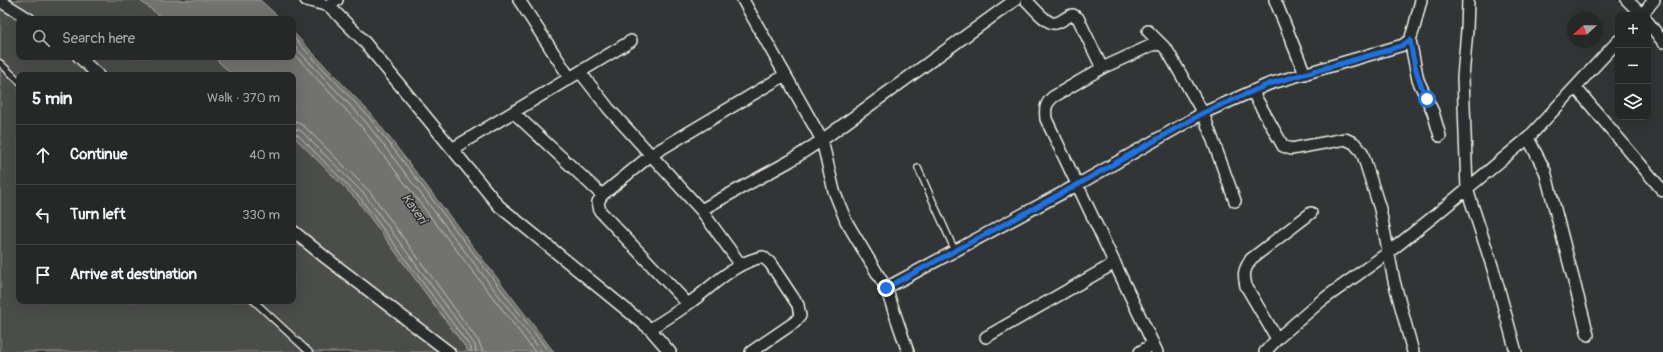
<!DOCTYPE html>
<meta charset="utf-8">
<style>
:root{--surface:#262828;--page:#2e3030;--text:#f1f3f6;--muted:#a4a6a8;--line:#424445}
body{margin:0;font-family:Pangolin,sans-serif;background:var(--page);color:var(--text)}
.controls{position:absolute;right:12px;top:12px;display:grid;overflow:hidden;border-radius:8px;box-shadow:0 4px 16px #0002}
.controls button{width:36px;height:36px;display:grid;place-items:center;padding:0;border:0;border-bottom:1px solid var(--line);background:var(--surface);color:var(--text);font:20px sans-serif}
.compass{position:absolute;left:1567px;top:12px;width:36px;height:36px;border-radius:50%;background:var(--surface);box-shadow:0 4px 16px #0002;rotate:249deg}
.stop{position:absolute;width:12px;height:12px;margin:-9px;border:3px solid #1a73e8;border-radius:50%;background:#fff}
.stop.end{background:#1a73e8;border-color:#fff;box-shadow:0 1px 4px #0008}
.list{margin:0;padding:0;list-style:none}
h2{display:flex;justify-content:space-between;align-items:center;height:52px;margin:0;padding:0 16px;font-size:17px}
h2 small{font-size:13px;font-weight:400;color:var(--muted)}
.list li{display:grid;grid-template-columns:26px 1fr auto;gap:12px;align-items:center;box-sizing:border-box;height:60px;padding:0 16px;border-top:1px solid var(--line)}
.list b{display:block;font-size:15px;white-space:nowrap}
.list em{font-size:13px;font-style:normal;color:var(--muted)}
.icon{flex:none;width:22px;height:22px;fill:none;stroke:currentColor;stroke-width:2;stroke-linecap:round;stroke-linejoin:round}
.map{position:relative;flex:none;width:1663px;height:352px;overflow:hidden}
.search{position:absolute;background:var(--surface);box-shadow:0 4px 16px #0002;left:16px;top:16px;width:280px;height:44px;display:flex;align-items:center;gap:10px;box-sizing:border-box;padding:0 14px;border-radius:8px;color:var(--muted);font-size:15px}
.panel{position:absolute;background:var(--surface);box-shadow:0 4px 16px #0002;left:16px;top:72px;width:280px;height:232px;border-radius:8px}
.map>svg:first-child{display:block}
.green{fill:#4b4d4c;stroke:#a09f9a}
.water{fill:#727370;stroke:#a6a5a0}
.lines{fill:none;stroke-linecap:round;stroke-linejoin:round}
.shore{stroke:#c0bfb8;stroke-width:1}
.service-casing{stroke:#f4f1e8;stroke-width:8}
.minor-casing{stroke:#f4f1e8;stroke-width:14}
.service{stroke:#2a2d2e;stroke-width:5.5}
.minor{stroke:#2a2d2e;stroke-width:11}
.route{stroke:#1a73e8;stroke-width:5}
.labels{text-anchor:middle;stroke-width:3;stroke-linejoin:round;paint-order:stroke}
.water-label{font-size:13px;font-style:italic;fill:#b3b2ac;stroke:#2a2d2e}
</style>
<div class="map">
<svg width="1663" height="352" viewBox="0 0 1663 352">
<rect width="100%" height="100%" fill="#323535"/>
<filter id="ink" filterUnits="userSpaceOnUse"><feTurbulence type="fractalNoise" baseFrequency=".025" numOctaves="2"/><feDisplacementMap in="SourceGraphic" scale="8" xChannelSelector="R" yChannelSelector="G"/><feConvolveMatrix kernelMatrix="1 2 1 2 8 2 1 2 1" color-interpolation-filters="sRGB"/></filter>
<g filter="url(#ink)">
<path class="green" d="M 0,0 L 139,0 L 164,19 L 19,19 L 19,57 L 214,57 L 232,75 L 19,75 L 19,301 L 293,301 L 293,136 L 358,201 L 469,352 L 0,352 Z"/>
<path class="water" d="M 139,0 L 260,0 L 281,19 L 164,19 Z
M 293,32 L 372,115 L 554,352 L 469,352 L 358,201 L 293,136 L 293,75 L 232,75 L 214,57 L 293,57 Z"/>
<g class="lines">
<path class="shore" d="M 293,37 L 369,117 L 549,352
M 293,45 L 365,121 L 542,352
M 293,53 L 360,125 L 535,352
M 293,122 L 299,123 L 305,127 L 370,192 L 479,342 L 483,352
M 293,128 L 301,131 L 365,195 L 475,345 L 476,352
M 293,134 L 298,135 L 361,199 L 471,348 L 471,352"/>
<defs>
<path id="service" d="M 0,63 L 19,81
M 918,168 L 955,251
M 254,301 L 309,352"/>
<path id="minor" d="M 306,0 L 329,6 L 362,39 L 499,206 L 628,311 L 650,329 L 670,352
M 519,0 L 570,78
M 743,0 L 822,140 L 834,191 L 846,221 L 886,288 L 1077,185 L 1203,113 L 1269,84 L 1403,45 L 1410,40 L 1414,28 L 1421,0
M 1026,0 C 1032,6 1048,26 1056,23 C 1062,22 1066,16 1073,15 L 1078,18 L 1102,68
M 1275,0 L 1305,74
M 1468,0 L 1467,30 L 1463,77 L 1467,189 L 1494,272 L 1516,352
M 1627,0 L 1642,15
M 0,1 L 29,19
M 329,6 L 337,0
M 1642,15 L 1654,0
M 1648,22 L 1663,42
M 1148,31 L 1161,44
M 1410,40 L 1418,80 L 1433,112 L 1440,136
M 79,57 L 98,75
M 580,72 L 609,109 L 701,210 L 741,265
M 1576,88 L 1663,191
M 1252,91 L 1283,146 L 1291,149 L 1345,139 L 1354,143 L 1362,152 L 1380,209 L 1394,281 L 1413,352
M 513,112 L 602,195
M 1528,138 L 1545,171 L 1588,335
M 452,149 L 631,41
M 701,210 L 790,161 L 822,140 L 1015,0
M 293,231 L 326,258 L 449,352
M 886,288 L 908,352
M 688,304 L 600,211 L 598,202 L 602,195 L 651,155 L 785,75
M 650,329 C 663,321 676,313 688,304 C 711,288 734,262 763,257 L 770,263 L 798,305 L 800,316 L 795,322 L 751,352
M 986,337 L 1115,263
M 1277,339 L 1246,286 C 1243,273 1244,270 1251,259 L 1311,213
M 1140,352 L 1153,344
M 1157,352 L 1046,119 C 1045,109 1045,104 1053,97 L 1102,68 L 1152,45 L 1161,44 L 1167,50 L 1203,113 L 1235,201
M 1265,352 L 1277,339 L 1321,301 L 1389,252 L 1433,217 L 1528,138 L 1618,41"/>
</defs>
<use href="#service" class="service-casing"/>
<use href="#minor" class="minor-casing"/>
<use href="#service" class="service"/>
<use href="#minor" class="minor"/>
</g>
</g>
<g class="lines" filter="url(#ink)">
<path class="route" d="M 886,288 L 1077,185 L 1203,113 L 1269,84 L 1389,50 L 1403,45 L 1410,40 C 1413,62 1417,79 1427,99"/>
</g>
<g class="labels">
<g class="water-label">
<text transform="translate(415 208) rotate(54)" y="5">Kaveri</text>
</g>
</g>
</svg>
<div class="controls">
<button>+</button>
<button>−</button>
<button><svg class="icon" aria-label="layers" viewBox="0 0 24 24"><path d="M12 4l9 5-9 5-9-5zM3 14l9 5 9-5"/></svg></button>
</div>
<svg class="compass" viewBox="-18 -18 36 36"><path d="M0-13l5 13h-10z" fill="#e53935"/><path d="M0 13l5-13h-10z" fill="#a4a6a8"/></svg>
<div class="stop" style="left:1427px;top:99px"></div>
<div class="stop end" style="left:886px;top:288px"></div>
<div class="search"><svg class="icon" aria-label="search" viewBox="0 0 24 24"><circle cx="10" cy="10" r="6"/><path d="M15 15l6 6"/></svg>Search here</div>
<section class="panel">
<h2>5 min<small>Walk · 370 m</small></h2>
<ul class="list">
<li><svg class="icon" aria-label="ahead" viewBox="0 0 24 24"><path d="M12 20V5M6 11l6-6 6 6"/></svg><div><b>Continue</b></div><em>40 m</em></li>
<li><svg class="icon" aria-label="left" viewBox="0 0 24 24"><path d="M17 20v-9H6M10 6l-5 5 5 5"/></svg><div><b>Turn left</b></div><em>330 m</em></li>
<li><svg class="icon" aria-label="arrive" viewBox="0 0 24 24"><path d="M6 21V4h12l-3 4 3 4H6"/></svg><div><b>Arrive at destination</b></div></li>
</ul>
</section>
</div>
